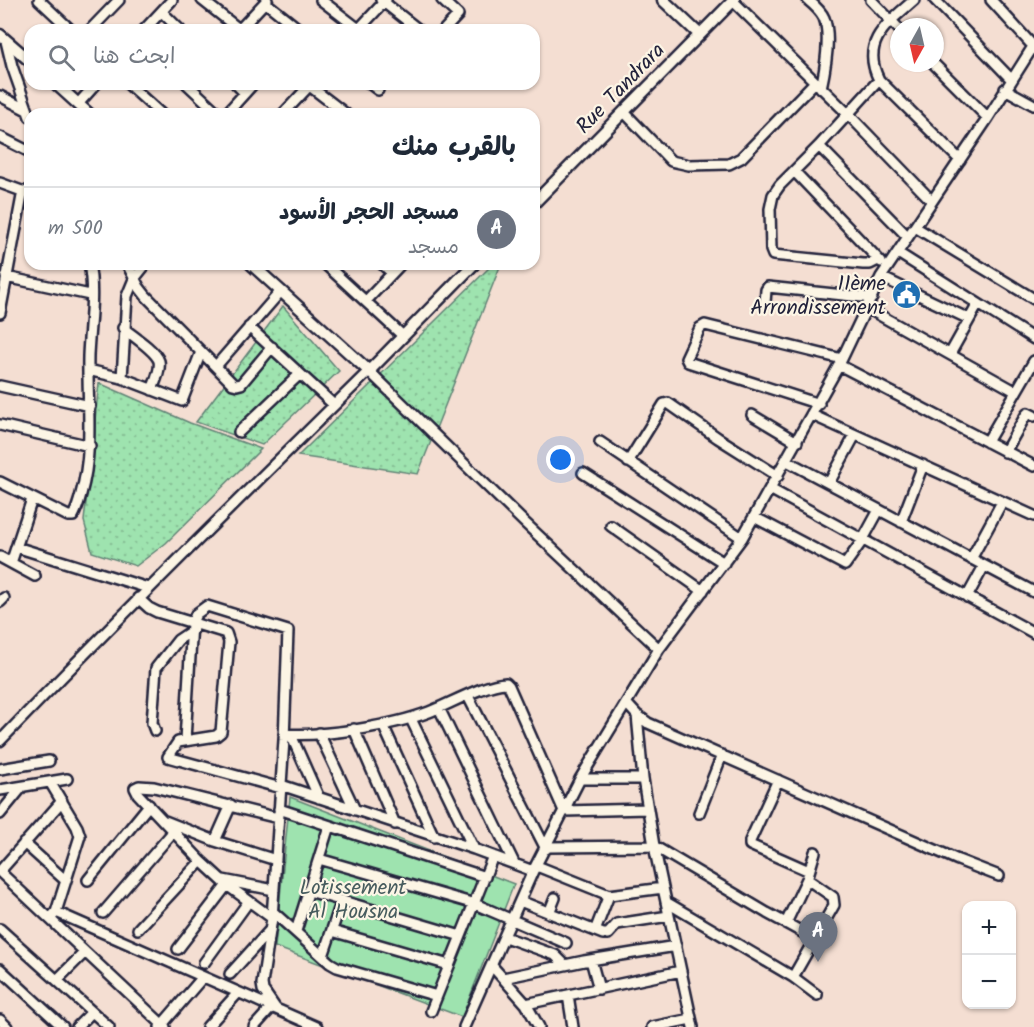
<!DOCTYPE html>
<html lang="ar">
<meta charset="utf-8">
<style>
:root{--surface:#fff;--page:#f6f6f7;--text:#1f2937;--muted:#747a83;--line:#e0e1e3;--accent:#1f6fb2}
body{margin:0;font-family:Kalam,"Playpen Sans Arabic",sans-serif;background:var(--page);color:var(--text);direction:rtl}
.controls{position:absolute;right:18px;bottom:18px;display:grid;overflow:hidden;border-radius:12px;box-shadow:0 2px 4px #0004}
.controls button{width:54px;height:54px;display:grid;place-items:center;padding:0;border:0;border-bottom:2px solid var(--line);background:var(--surface);color:var(--text);font:30px sans-serif}
.compass{position:absolute;left:890px;top:18px;width:54px;height:54px;border-radius:50%;background:var(--surface);box-shadow:0 2px 4px #0004;rotate:188deg}
.you{position:absolute;left:561px;top:460px;width:21px;height:21px;margin:-15px;border:4px solid #fff;border-radius:50%;background:#1a73e8;box-shadow:0 0 0 9px #1a73e833}
.badge{display:grid;place-items:center;width:39px;height:39px;border-radius:50%;background:var(--accent);color:#fff;font-size:20px;font-weight:700}
.pin{position:absolute;translate:-50% -50px;filter:drop-shadow(0 2px 3px #0008)}
.pin::after{content:'';position:absolute;top:32px;width:21px;height:18px;background:inherit;clip-path:polygon(0 0,100% 0,50% 100%)}
.list{margin:0;padding:0;list-style:none}
h2{display:flex;justify-content:space-between;align-items:center;height:78px;margin:0;padding:0 24px;font-size:26px}
h2 small{font-size:20px;font-weight:400;color:var(--muted)}
.list li{display:grid;grid-template-columns:39px 1fr auto;gap:18px;align-items:center;box-sizing:border-box;height:84px;padding:0 24px;border-top:2px solid var(--line)}
.list b{display:block;font-size:22px;white-space:nowrap}
.list p{margin:0;font-size:20px;white-space:nowrap;color:var(--muted)}
.list em{font-size:20px;font-style:normal;color:var(--muted)}
.icon{flex:none;width:33px;height:33px;fill:none;stroke:currentColor;stroke-width:2;stroke-linecap:round;stroke-linejoin:round}
.map{position:relative;flex:none;width:1034px;height:1027px;overflow:hidden;direction:ltr}
.search{position:absolute;background:var(--surface);box-shadow:0 2px 4px #0004;left:24px;top:24px;width:516px;height:66px;display:flex;align-items:center;gap:15px;box-sizing:border-box;padding:0 21px;border-radius:18px;color:var(--muted);font-size:22px}
.panel{position:absolute;background:var(--surface);box-shadow:0 2px 4px #0004;left:24px;top:108px;width:516px;height:162px;border-radius:18px;direction:rtl}
.map>svg:first-child{display:block}
.grass{fill:url(#grass-dots);stroke:#608275;stroke-width:1.5}
.green{fill:#9ee3af;stroke:#608275;stroke-width:1.5}
.lines{fill:none;stroke-linecap:round;stroke-linejoin:round}
.minor-casing{stroke:#22223b;stroke-width:14}
.tertiary-casing{stroke:#22223b;stroke-width:15}
.minor{stroke:#fcf5e5;stroke-width:9}
.tertiary{stroke:#fcf5e5;stroke-width:10}
.labels{text-anchor:middle;stroke-width:4.5;stroke-linejoin:round;paint-order:stroke}
.street-label{font-size:21px;fill:#22223b;stroke:#fcf5e5}
.poi-label{font-size:21px;fill:#22223b;stroke:#fcf5e5;text-anchor:end}
.park-label{font-size:21px;fill:#475c5e;stroke:#fcf5e5}
</style>
<div class="map">
<svg width="1034" height="1027" viewBox="0 0 1034 1027">
<defs>
<pattern id="grass-dots" width="8" height="8" patternUnits="userSpaceOnUse" patternTransform="scale(1.5)"><rect width="8" height="8" fill="#9ee3af"/><path d="M2 2h.1M6 6h.1" fill="none" stroke="#88c297" stroke-width="1.8" stroke-linecap="round"/></pattern>
</defs>
<rect width="100%" height="100%" fill="#f4ded2"/>
<filter id="ink" filterUnits="userSpaceOnUse"><feTurbulence type="fractalNoise" baseFrequency=".0167" numOctaves="2"/><feDisplacementMap in="SourceGraphic" scale="12" xChannelSelector="R" yChannelSelector="G"/><feConvolveMatrix kernelMatrix="1 2 1 2 8 2 1 2 1" color-interpolation-filters="sRGB"/></filter>
<g filter="url(#ink)">
<path class="grass" d="M 493,264 L 501,264 L 418,474 L 298,456 Z
M 283,306 L 339,371 L 262,445 L 196,422 Z
M 99,383 L 190,423 L 261,449 L 166,543 L 136,566 L 92,552 L 84,521 Z"/>
<path class="green" d="M 290,797 L 514,884 L 462,1017 L 275,947 Z"/>
<g class="lines">
<defs>
<path id="minor" d="M 39,0 L 71,30
M 202,0 L 240,30
M 321,0 L 360,30
M 381,0 L 419,30
M 442,0 L 458,15 L 444,30
M 808,0 C 814,5 821,11 824,18 C 831,35 825,70 821,88
M 871,0 L 899,29
M 935,0 L 1011,79
M 991,0 L 1033,46
M 733,1 L 848,114 L 932,201
M 265,2 L 300,30
M 162,12 L 180,30
M 90,30 L 119,0
M 144,30 L 172,0
M 239,30 L 267,0
M 358,30 L 386,0
M 6,41 L 12,66 L 30,117
M 933,63 L 988,118
M 879,80 L 960,160
M 128,84 L 161,114
M 187,84 L 219,114
M 236,84 L 245,93
M 307,84 L 346,114
M 370,84 L 378,90
M 1005,89 L 1034,105
M 0,96 L 27,110
M 78,104 L 96,84
M 624,112 L 671,161 L 689,165 L 729,164 L 741,158 L 815,82
M 226,114 L 253,84
M 283,114 L 311,84
M 0,137 L 30,152
M 819,146 L 908,237
M 794,171 L 881,262
M 0,183 L 30,194
M 915,227 L 1034,299
M 898,253 L 1034,339
M 878,260 L 870,264 L 863,264 L 773,255 L 771,250 L 770,209 L 773,195 L 780,185 L 819,146 L 879,80 C 860,42 887,24 914,0
M 127,264 L 139,287 L 146,296 L 233,384 L 237,385 L 241,384 L 272,347
M 325,264 L 403,336
M 382,264 L 392,273
M 6,277 L 90,295
M 881,277 L 969,319
M 366,301 L 401,264
M 765,303 L 766,290 L 768,287 L 872,298
M 867,308 L 1015,391
M 0,313 L 23,191
M 249,327 L 334,405
M 123,328 C 132,335 156,351 159,361 C 161,369 155,382 152,390
M 950,354 L 978,304
M 839,365 L 1034,466
M 216,366 L 281,291
M 88,370 L 122,378 L 182,401 L 201,352
M 122,378 L 127,296 L 134,279 L 146,264
M 0,386 L 90,406
M 819,404 L 688,362 L 686,358 L 700,328 L 705,325 L 842,359
M 752,415 L 797,442
M 812,415 L 1034,516
M 0,425 L 90,446
M 239,432 L 300,374
M 600,442 L 742,538
M 987,442 L 1034,361
M 1005,452 L 1026,415 L 1028,413 L 1034,416
M 787,461 L 1034,592
M 628,462 L 664,404 L 668,403 L 718,438 L 778,476
M 583,473 L 724,563
M 0,482 L 68,516 L 73,516 C 77,509 79,502 81,494 C 94,448 87,403 88,356 C 89,327 95,293 89,264
M 829,483 L 855,435
M 770,489 L 1034,633
M 754,517 L 845,565 L 862,541 L 879,510
M 901,522 L 923,465
M 611,526 L 703,591
M 16,547 L 148,588
M 0,557 L 35,576
M 971,559 L 1002,502
M 11,563 L 32,499
M 967,597 L 984,566
M 138,598 L 149,608 L 157,612 L 226,633 L 229,642 L 221,732 L 216,736 L 178,742 L 168,757 L 281,788
M 0,602 L 4,598
M 468,696 L 546,849
M 626,703 L 637,715 L 643,779 L 654,846 L 693,1027
M 439,708 L 514,863
M 637,715 L 648,723 L 958,860 L 999,876
M 411,719 L 474,849
M 383,725 L 434,837
M 354,729 L 395,824
M 155,731 L 152,723 L 156,668 L 178,640 L 193,630
M 319,733 L 355,810
M 284,734 C 324,737 392,726 429,712 C 450,704 484,684 506,683 L 509,686 L 564,811 L 648,809
M 291,735 L 319,798
M 185,740 L 192,623 L 196,614 L 207,606 L 288,631 L 284,740 L 272,918 L 262,984 L 263,990 L 276,1009
M 0,741 C 121,615 245,493 369,371 L 524,522 L 659,649
M 0,769 L 49,761
M 580,779 L 643,779
M 778,780 L 750,841 L 750,845 L 809,871
M 50,782 L 77,827 L 80,836 L 56,912
M 281,785 L 474,849 L 533,871
M 0,790 L 67,779
M 279,809 L 485,877
M 699,813 L 722,755
M 0,814 L 22,787
M 165,821 L 215,841 L 276,860
M 215,841 L 231,805
M 24,843 L 65,880
M 547,847 L 654,846 L 767,913 L 815,939
M 319,859 L 475,904 L 566,943
M 537,866 L 609,895 L 663,888
M 0,871 L 62,801
M 0,872 L 165,1027
M 88,880 L 149,805
M 223,880 L 274,890
M 309,891 L 461,936
M 520,901 L 603,934 L 608,934 L 617,924 L 669,916
M 666,902 L 793,977 L 817,995
M 272,911 L 330,963 L 337,967 L 437,996
M 103,913 L 173,832
M 549,913 L 555,898
M 272,918 L 227,885 L 201,861 L 138,794 L 135,788 L 139,786 L 154,787 L 278,818
M 50,919 L 56,912 L 317,1027
M 786,923 L 807,879 L 815,852
M 0,929 L 109,1027
M 138,929 L 201,861
M 296,931 L 329,826
M 332,931 L 449,965
M 595,931 L 609,895
M 505,937 L 555,955 L 565,965
M 178,949 L 227,885
M 323,956 L 342,900
M 591,960 L 599,989
M 204,963 L 249,901
M 492,966 L 526,1004 L 539,1027
M 0,969 L 63,1027
M 230,974 L 270,930
M 793,977 L 834,905 L 833,897 L 807,879
M 503,978 L 584,961 L 676,946
M 57,980 L 85,952
M 568,995 L 573,1027
M 526,1004 L 681,971
M 431,1011 L 493,856
M 0,1020 L 7,1027
M 77,1027 L 92,1012
M 160,1027 L 203,977
M 207,1027 L 237,994
M 254,1027 L 272,1007
M 464,1027 L 533,871 L 580,779 L 659,649 L 742,538 L 839,365 L 881,277 L 988,118 L 1034,45
M 652,1027 L 691,1019"/>
<path id="tertiary" d="M 663,0 L 699,34
M 0,35 L 30,61
M 56,84 L 89,114
M 534,203 L 734,0
M 251,264 L 369,371 L 474,264"/>
</defs>
<use href="#minor" class="minor-casing"/>
<use href="#tertiary" class="tertiary-casing"/>
<use href="#minor" class="minor"/>
<use href="#tertiary" class="tertiary"/>
</g>
</g>
<defs>
<symbol id="civic-disc" viewBox="-11 -11 22 22"><circle r="9.5" fill="#1f6fb2" stroke="#fcf5e5"/><path d="M-.6-6.5H3V-4.5H.6V-3L4-1V1h2V6H-6V1h2V-1L-.6-3ZM-1.2 2.5V6h2.4V2.5Z" fill="#fff"/></symbol>
</defs>
<g fill-rule="evenodd">
<use href="#civic-disc" x="890" y="278" width="33" height="33"/>
</g>
<g class="labels">
<g class="street-label">
<text transform="translate(620 88) rotate(-46)" y="7">Rue Tandrara</text>
</g>
<g class="poi-label">
<text x="886" y="290">11ème<tspan x="886" dy="24">Arrondissement</tspan></text>
</g>
<g class="park-label">
<text x="353" y="894">Lotissement<tspan x="353" dy="24">Al Housna</tspan></text>
</g>
</g>
</svg>
<div class="controls">
<button>+</button>
<button>−</button>
</div>
<svg class="compass" viewBox="-18 -18 36 36"><path d="M0-13l5 13h-10z" fill="#e53935"/><path d="M0 13l5-13h-10z" fill="#747a83"/></svg>
<div class="you"></div>
<div class="pin badge" style="left:818px;top:962px;background:#6b7280">A</div>
<div class="search"><svg class="icon" aria-label="search" viewBox="0 0 24 24"><circle cx="10" cy="10" r="6"/><path d="M15 15l6 6"/></svg>ابحث هنا</div>
<section class="panel">
<h2>بالقرب منك<small></small></h2>
<ul class="list">
<li><span class="badge" style="background:#6b7280">A</span><div><b>مسجد الحجر الأسود</b><p>مسجد</p></div><em>500 m</em></li>
</ul>
</section>
</div>
